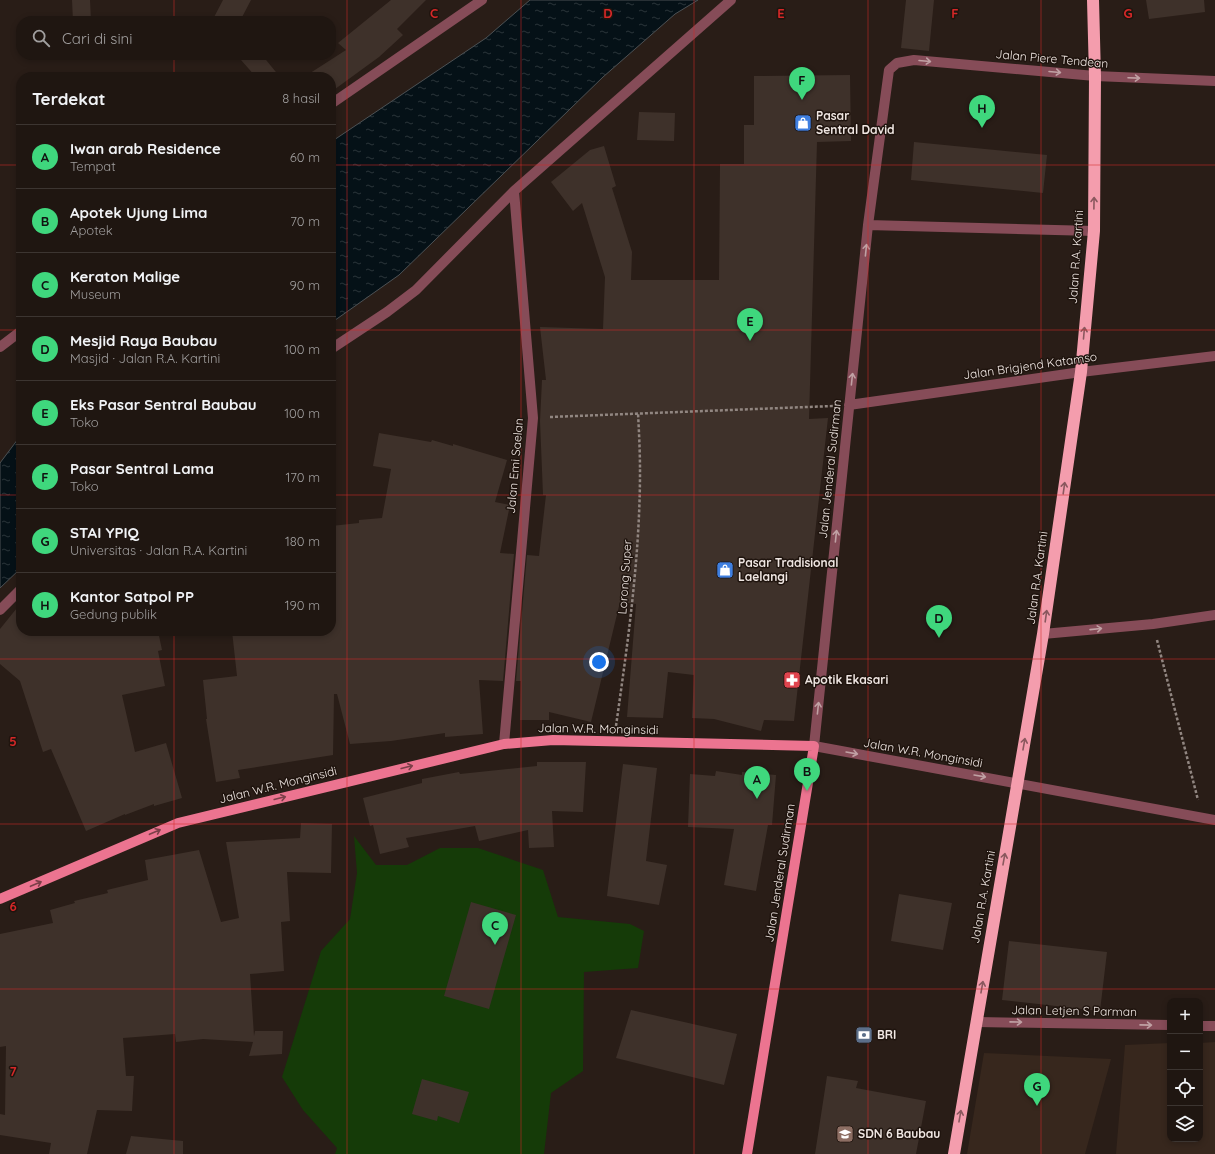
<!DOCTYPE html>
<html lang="id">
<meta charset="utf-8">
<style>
:root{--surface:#1f1611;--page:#2c231f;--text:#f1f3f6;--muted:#a19f9f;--line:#3c3531;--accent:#3fd77d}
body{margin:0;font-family:Quicksand,sans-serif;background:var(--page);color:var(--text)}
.controls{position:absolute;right:12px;bottom:12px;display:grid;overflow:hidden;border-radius:8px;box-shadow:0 2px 6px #0003}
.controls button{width:36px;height:36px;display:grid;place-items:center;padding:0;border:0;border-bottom:1px solid var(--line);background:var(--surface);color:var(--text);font:20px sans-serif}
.you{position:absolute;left:599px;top:662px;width:14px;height:14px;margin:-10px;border:3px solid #fff;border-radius:50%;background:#1a73e8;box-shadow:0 0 0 6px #1a73e833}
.badge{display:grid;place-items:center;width:26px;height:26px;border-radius:50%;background:var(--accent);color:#111;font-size:13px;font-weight:700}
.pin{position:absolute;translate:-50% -33px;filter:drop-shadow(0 1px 2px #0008)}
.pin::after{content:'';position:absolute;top:21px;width:14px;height:12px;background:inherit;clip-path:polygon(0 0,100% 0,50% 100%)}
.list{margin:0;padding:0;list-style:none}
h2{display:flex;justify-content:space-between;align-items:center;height:52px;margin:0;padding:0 16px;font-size:17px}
h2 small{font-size:13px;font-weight:400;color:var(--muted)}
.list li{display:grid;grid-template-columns:26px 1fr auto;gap:12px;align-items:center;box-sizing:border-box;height:64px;padding:0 16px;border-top:1px solid var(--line)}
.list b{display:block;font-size:15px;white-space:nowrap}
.list p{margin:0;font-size:13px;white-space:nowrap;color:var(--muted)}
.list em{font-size:13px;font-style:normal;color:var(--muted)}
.icon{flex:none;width:22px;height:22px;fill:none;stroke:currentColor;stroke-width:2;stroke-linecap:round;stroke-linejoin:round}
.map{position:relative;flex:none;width:1215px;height:1154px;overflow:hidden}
.search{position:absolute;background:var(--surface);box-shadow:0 2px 6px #0003;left:16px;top:16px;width:320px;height:44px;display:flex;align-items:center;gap:10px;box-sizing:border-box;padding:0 14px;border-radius:16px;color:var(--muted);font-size:15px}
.panel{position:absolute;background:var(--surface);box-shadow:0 2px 6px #0003;left:16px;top:72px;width:320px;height:564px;border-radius:16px}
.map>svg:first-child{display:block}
.education{fill:#37271d}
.grass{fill:#153b08}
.water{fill:url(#water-ripples);stroke:#4c5154}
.building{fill:#3e312a}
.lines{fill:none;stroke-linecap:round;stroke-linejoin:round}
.path{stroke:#918681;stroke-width:2.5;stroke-dasharray:3 2;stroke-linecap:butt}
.minor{stroke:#864c58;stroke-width:10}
.major{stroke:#ec7490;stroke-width:10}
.highway{stroke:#f49dad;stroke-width:12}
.oneway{stroke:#c0a1a4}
.oneway2{stroke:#8a585e}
.oneway3{stroke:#7b3f48}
.grid{fill:none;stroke:#d62828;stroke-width:1;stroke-opacity:0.55}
.labels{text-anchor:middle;stroke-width:3;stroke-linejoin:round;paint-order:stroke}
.street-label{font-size:12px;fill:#f0e7e3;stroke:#1f140e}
.poi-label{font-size:12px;font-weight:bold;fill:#f0e7e3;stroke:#1f140e;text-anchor:start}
.grid-label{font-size:13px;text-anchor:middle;font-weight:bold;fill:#d62828;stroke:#1f140e;stroke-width:3;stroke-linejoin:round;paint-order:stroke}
</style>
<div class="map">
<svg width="1215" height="1154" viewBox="0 0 1215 1154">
<defs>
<pattern id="water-ripples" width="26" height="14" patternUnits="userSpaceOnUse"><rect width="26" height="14" fill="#051117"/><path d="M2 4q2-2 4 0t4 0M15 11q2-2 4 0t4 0" fill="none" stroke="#2a3439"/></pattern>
</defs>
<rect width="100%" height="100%" fill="#291d17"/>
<path class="education" d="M 1215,1042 L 1215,1154 L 1116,1154 L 1125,1045 L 1170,1043 L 1170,1139 L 1200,1139 L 1200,1043 Z
M 984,1053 L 1111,1059 L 1085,1154 L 967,1154 Z"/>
<path class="grass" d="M 354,836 L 376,865 L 407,865 L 440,848 L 478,848 L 543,870 L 558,917 L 630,924 L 644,931 L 638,968 L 584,972 L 583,1071 L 551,1093 L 544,1154 L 335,1154 L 337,1148 L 303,1110 L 282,1077 L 321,951 L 350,919 L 357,873 Z"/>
<path class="water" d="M 530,0 L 698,0 L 675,14 L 603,77 L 399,275 L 331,323 L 331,142 L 486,38 Z
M 21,435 L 21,568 L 0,588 L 0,463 Z"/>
<path class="building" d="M 72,0 L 90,0 L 91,21 L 73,21 Z
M 223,0 L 251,0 L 240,21 L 212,21 Z
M 391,0 L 426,0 L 397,29 L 403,35 L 379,57 L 331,92 L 331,77 L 304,77 L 346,50 L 338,43 Z
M 906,0 L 934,0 L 929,51 L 901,48 Z
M 1146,0 L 1204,0 L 1205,12 L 1149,19 Z
M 247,55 L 262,55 L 280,77 L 256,77 L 241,60 Z
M 850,75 L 851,141 L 817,142 L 809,419 L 828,418 L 794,721 L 764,720 L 761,731 L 714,719 L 692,718 L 694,675 L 668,672 L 663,718 L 627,717 L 636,604 L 620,602 L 591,722 L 549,712 L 549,720 L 520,720 L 521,681 L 516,681 L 527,555 L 539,556 L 546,495 L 543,495 L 540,421 L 542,380 L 546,380 L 540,327 L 603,329 L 605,277 L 582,203 L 573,211 L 551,182 L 590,150 L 604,146 L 616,186 L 612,188 L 632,252 L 631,280 L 719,280 L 720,164 L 744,164 L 744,125 L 754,125 L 754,76 Z
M 639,112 L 675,113 L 674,141 L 637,140 Z
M 914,142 L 1047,155 L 1043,193 L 911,180 Z
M 379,433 L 431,442 L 432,440 L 453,446 L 453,444 L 507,460 L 495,502 L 510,505 L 500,553 L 514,554 L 503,681 L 479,680 L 483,734 L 445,737 L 445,733 L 391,741 L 350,744 L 337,694 L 334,694 L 333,755 L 238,770 L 240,778 L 216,782 L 206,719 L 207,719 L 203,680 L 237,676 L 232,631 L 331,631 L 331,578 L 334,578 L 331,558 L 331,526 L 359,523 L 359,520 L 382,518 L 391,469 L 373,466 Z
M 21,603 L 21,631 L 158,631 L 162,650 L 158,651 L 165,686 L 122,695 L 135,752 L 166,743 L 182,798 L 154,806 L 154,804 L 125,815 L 125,814 L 86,831 L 51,749 L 43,752 L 20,681 L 0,664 L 0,629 Z
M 537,762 L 586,762 L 583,812 L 552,811 L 554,847 L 529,848 L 528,830 L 479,841 L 475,826 L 406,838 L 409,847 L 380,854 L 373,825 L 370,826 L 363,798 L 422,783 L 422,779 L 459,772 L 460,774 L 537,766 Z
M 623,764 L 657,768 L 646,861 L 667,865 L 659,905 L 607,896 Z
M 716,771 L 742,775 L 742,772 L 776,775 L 772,825 L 768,825 L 756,891 L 724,885 L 734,829 L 688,827 L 690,774 L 715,776 Z
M 301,823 L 332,824 L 331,873 L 287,872 L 290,921 L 281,922 L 284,971 L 250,974 L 254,1036 L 255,1031 L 283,1031 L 282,1054 L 249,1056 L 253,1042 L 203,1039 L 176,1042 L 175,1034 L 123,1038 L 126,1076 L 134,1076 L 132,1111 L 97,1110 L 87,1154 L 49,1154 L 51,1143 L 0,1135 L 0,1114 L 5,1115 L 6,1046 L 0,1047 L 0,934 L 53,923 L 50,910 L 75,903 L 74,901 L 108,893 L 107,890 L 148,880 L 145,860 L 199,850 L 221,922 L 239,918 L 226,842 L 300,838 Z
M 899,894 L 952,903 L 943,950 L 891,941 Z
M 471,902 L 516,915 L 489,1009 L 444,996 Z
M 1009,941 L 1107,952 L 1100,1011 L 1002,1000 Z
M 631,1010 L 737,1034 L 724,1085 L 616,1058 Z
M 827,1076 L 858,1081 L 856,1088 L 926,1101 L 916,1154 L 815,1154 Z
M 422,1079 L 469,1092 L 459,1123 L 438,1116 L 437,1121 L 412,1114 Z
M 131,1136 L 183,1141 L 183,1154 L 126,1154 Z"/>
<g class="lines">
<path class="path" d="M 550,417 L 833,406
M 1157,640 L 1198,800
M 616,726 C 628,641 640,557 640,471 C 640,452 639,432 638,413"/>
<path class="minor" d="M 1215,81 L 1095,76 L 914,60 L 897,63 L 889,70 L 868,225 L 814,746 L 1215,820
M 331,104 L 482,0
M 868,225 L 1094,231
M 0,347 L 21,331
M 331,349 L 387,312 L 416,290 L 514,191 L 731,0
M 849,405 L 1081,372 L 1215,356
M 0,610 L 21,589
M 1043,634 L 1153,624 L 1215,615
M 504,744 L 533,418 L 514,191
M 977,1022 L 1170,1025
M 1200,1026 L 1215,1026"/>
<path class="major" d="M 0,899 L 178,823 L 504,744 L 553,740 L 814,746 L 747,1154"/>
<path class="highway" d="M 954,1154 L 1043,634 L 1081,372 L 1094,231 L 1095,76 L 1093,0"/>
</g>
<defs><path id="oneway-shaft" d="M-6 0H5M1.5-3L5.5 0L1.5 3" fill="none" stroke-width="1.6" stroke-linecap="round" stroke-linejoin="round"/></defs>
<g class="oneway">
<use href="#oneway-shaft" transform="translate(925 61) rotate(5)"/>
<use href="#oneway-shaft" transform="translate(1055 72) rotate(5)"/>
<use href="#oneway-shaft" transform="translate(1134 78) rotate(2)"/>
<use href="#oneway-shaft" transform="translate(866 250) rotate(-84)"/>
<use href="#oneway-shaft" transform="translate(852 379) rotate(-84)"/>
<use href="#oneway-shaft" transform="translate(836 536) rotate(-84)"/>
<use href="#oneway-shaft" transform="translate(1096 629) rotate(-6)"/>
<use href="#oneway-shaft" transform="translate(818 708) rotate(-84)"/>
<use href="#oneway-shaft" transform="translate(852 753) rotate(10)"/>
<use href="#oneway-shaft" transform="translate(980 776) rotate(10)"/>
<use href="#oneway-shaft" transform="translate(1016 1022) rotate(1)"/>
<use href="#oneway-shaft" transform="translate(1146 1025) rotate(1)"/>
</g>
<g class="oneway2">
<use href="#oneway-shaft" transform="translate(1094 203) rotate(-89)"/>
<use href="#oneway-shaft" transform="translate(1084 333) rotate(-85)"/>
<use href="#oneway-shaft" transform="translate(1064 488) rotate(-82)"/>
<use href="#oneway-shaft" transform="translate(1046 616) rotate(-82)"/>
<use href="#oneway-shaft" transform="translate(1024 744) rotate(-80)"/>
<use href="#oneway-shaft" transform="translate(1004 859) rotate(-80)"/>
<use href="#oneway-shaft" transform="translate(982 987) rotate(-80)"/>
<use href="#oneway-shaft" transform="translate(960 1116) rotate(-80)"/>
</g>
<g class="oneway3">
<use href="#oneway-shaft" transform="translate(407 767) rotate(-14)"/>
<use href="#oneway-shaft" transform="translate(280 798) rotate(-14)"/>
<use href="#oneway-shaft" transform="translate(155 832) rotate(-23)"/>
<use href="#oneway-shaft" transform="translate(36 884) rotate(-23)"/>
</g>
<path class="grid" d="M 174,0 L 174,21M 347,0 L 347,1154M 521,0 L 521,1154M 694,0 L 694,1154M 868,0 L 868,1154M 1041,0 L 1041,1154M 174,55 L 174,77M 0,165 L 21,165M 331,165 L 1215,165M 0,330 L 21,330M 331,330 L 1215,330M 0,495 L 21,495M 331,495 L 1215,495M 174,631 L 174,1154M 0,659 L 1215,659M 0,824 L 1215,824M 0,989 L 1215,989"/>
<defs>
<symbol id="shop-square" viewBox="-11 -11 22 22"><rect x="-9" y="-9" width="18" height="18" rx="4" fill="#3f7fe0" stroke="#1f140e"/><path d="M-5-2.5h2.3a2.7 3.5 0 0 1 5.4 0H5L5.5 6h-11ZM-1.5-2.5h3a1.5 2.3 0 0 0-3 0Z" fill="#fff"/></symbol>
<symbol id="pharmacy-square" viewBox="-11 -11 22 22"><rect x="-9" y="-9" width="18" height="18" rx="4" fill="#e0444e" stroke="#1f140e"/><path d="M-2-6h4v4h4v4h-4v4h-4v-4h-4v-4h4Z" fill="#fff"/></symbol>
<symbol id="bank-square" viewBox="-11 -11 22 22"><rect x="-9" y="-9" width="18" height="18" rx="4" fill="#5c6f8a" stroke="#1f140e"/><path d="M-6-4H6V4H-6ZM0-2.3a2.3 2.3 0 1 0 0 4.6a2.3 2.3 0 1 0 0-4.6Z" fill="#fff"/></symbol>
<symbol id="school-square" viewBox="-11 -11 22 22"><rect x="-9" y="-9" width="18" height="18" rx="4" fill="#8d6e63" stroke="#1f140e"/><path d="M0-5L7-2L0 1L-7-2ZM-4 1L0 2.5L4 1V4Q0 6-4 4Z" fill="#fff"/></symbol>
</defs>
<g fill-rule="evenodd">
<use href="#shop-square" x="793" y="113" width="20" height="20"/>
<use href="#shop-square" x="715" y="560" width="20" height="20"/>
<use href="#pharmacy-square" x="782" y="670" width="20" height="20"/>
<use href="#bank-square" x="854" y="1025" width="20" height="20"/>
<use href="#school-square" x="835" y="1124" width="20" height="20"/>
</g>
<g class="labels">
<g class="street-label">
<text transform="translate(1052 59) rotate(5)" y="4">Jalan Piere Tendean</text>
<text transform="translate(1076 257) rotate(-86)" y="4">Jalan R.A. Kartini</text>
<text transform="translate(1030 366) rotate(-8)" y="4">Jalan Brigjend Katamso</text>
<text transform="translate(515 466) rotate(-85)" y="4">Jalan Emi Saelan</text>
<text transform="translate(830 469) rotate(-84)" y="4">Jalan Jenderal Sudirman</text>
<text transform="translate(625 577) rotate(-86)" y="4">Lorong Super</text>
<text transform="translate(1037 578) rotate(-82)" y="4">Jalan R.A. Kartini</text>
<text transform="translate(598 729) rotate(1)" y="4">Jalan W.R. Monginsidi</text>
<text transform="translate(923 753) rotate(10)" y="4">Jalan W.R. Monginsidi</text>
<text transform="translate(278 785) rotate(-14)" y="4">Jalan W.R. Monginsidi</text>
<text transform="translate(780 873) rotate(-81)" y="4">Jalan Jenderal Sudirman</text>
<text transform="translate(983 897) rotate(-80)" y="4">Jalan R.A. Kartini</text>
<text transform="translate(1074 1011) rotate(1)" y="4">Jalan Letjen S Parman</text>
</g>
<g class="poi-label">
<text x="816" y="120">Pasar<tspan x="816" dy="14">Sentral David</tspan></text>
<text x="738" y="567">Pasar Tradisional<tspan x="738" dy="14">Laelangi</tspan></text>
<text x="805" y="684">Apotik Ekasari</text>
<text x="877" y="1039">BRI</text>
<text x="858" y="1138">SDN 6 Baubau</text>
</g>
</g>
<g class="grid-label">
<text x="434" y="18">C</text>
<text x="608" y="18">D</text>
<text x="781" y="18">E</text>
<text x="955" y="18">F</text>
<text x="1128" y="18">G</text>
<text x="13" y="746">5</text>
<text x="13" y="911">6</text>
<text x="13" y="1076">7</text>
</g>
</svg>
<div class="controls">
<button>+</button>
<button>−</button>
<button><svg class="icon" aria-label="locate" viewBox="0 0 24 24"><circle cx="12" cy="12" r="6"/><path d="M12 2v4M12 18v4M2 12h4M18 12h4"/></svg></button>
<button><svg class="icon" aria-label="layers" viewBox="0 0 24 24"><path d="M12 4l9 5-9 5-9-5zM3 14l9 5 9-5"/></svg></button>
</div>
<div class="you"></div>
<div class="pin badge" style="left:757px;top:799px">A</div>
<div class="pin badge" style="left:807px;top:791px">B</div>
<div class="pin badge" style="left:495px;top:945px">C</div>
<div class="pin badge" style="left:939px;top:638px">D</div>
<div class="pin badge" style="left:750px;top:341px">E</div>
<div class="pin badge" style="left:802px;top:100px">F</div>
<div class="pin badge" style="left:1037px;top:1106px">G</div>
<div class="pin badge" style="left:982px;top:128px">H</div>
<div class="search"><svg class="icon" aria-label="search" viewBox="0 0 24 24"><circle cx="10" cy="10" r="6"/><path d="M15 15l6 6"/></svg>Cari di sini</div>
<section class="panel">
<h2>Terdekat<small>8 hasil</small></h2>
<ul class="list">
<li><span class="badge">A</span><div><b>Iwan arab Residence</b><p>Tempat</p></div><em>60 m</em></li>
<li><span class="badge">B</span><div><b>Apotek Ujung Lima</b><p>Apotek</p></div><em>70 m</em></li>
<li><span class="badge">C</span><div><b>Keraton Malige</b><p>Museum</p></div><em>90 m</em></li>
<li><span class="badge">D</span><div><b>Mesjid Raya Baubau</b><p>Masjid · Jalan R.A. Kartini</p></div><em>100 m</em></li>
<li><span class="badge">E</span><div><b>Eks Pasar Sentral Baubau</b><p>Toko</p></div><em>100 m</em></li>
<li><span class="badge">F</span><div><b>Pasar Sentral Lama</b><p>Toko</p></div><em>170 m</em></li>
<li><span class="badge">G</span><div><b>STAI YPIQ</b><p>Universitas · Jalan R.A. Kartini</p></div><em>180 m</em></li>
<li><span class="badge">H</span><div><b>Kantor Satpol PP</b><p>Gedung publik</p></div><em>190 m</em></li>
</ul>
</section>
</div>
